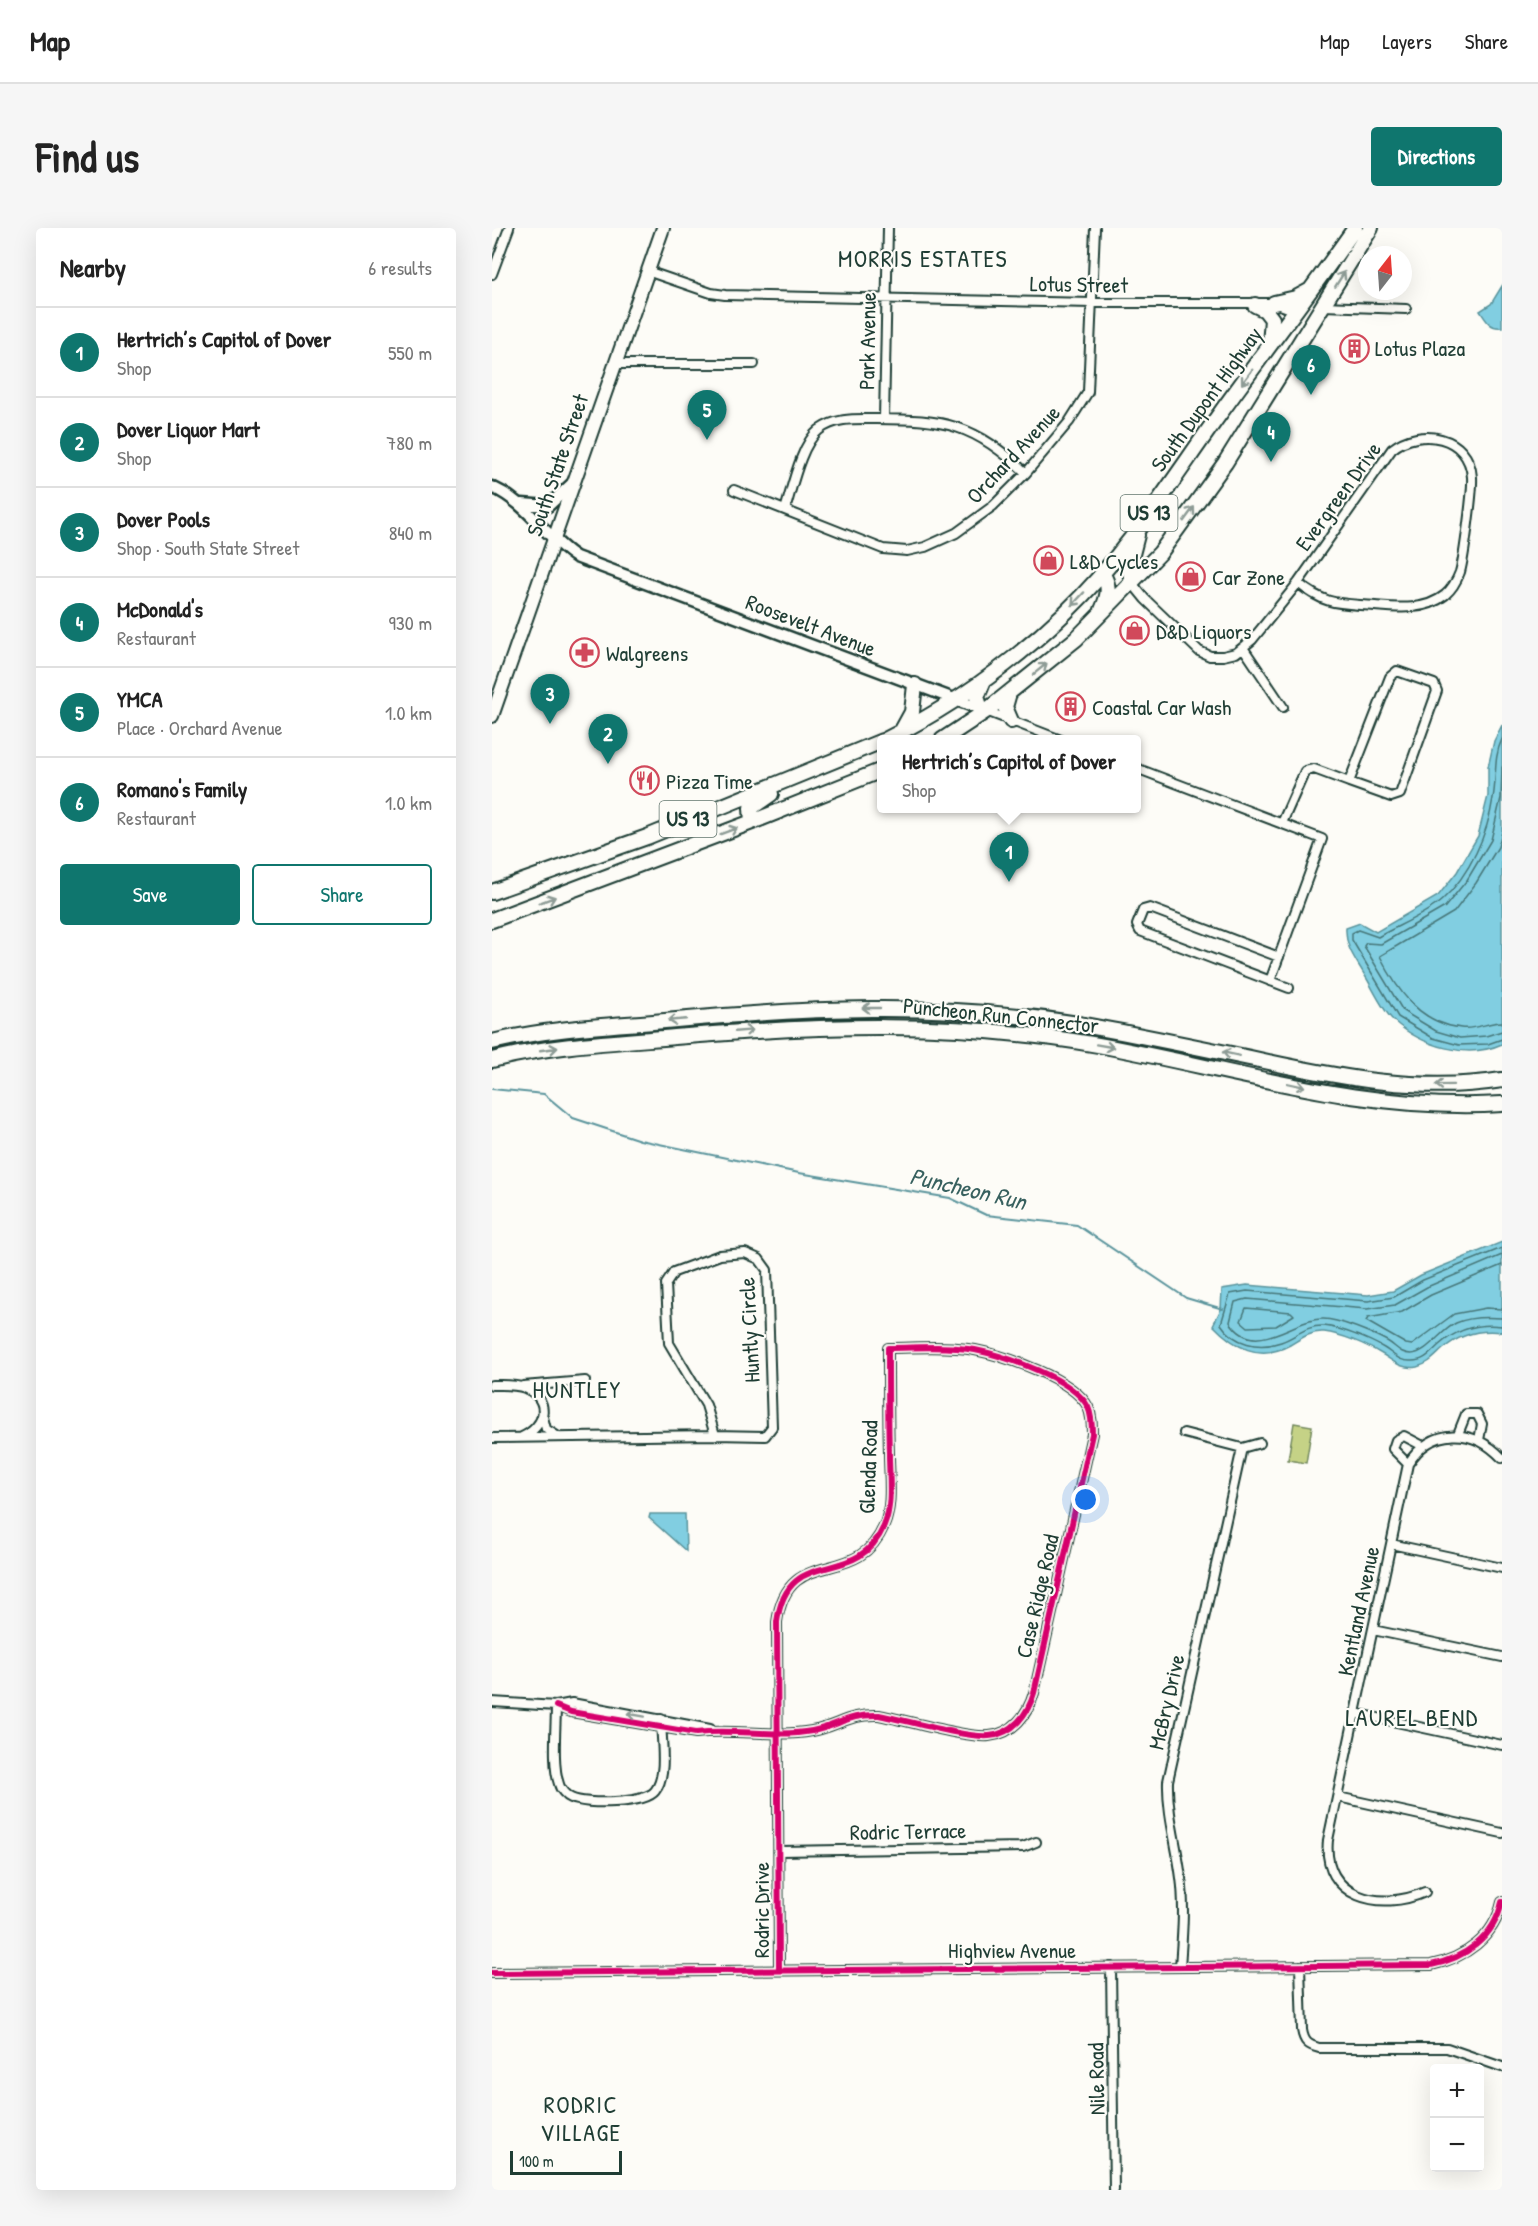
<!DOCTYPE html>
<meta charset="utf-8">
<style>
:root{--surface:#fff;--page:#f6f6f6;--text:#222;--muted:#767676;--line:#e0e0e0;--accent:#0f766e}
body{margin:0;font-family:"Patrick Hand",sans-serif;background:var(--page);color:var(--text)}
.controls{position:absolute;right:18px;bottom:18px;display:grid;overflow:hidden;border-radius:6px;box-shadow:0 6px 24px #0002}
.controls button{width:54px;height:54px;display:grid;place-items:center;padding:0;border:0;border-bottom:2px solid var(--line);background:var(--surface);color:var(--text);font:30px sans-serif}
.compass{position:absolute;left:866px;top:18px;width:54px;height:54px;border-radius:50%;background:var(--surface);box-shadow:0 6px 24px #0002;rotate:17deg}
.scale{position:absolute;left:18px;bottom:15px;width:112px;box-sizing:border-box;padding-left:6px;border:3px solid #1f3d34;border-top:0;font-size:16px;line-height:21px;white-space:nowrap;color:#1f3d34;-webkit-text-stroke:4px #fdfcf7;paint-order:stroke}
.you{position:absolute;left:594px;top:1272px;width:21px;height:21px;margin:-15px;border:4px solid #fff;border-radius:50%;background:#1a73e8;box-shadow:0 0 0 9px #1a73e833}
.badge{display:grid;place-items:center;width:39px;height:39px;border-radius:50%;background:var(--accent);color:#fff;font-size:20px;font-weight:700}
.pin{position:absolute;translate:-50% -50px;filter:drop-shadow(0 2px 3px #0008)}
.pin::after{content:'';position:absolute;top:32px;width:21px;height:18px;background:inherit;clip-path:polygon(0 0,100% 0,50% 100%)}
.popup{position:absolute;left:385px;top:507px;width:264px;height:78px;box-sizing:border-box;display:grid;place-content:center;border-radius:6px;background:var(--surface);filter:drop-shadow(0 2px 4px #0005);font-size:20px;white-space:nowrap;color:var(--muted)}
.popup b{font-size:22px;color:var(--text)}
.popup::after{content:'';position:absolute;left:50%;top:100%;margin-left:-12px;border:12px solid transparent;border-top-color:var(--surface)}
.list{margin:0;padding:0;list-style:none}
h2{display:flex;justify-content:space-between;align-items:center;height:78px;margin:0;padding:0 24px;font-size:26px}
h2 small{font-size:20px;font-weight:400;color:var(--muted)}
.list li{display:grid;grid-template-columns:39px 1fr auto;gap:18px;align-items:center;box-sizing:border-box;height:90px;padding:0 24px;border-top:2px solid var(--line)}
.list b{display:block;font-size:22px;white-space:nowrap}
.list p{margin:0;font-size:20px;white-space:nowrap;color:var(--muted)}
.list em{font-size:20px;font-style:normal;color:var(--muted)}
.actions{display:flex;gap:12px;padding:18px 24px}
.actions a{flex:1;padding:14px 0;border:2px solid var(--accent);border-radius:6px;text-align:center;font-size:21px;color:var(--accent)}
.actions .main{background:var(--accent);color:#fff}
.map{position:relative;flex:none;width:1010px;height:1962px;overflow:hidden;border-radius:6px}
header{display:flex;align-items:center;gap:36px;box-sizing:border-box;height:84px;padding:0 30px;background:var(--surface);border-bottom:2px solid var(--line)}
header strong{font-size:28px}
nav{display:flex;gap:33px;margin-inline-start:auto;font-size:21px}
.intro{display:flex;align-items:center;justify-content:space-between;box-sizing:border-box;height:144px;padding:0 36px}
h1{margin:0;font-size:42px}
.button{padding:15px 27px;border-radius:6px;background:var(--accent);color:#fff;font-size:21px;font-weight:700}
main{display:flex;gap:36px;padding:0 36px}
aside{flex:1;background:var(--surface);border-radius:6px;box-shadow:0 6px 24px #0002}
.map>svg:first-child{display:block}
.green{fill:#c5d286;stroke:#72885d;stroke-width:1.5}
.water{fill:#81cee1;stroke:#5a949c;stroke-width:1.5}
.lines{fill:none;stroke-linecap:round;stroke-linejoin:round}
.shore{stroke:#467779;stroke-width:1.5}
.stream{stroke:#5a949c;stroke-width:2}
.street-casing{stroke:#1f3d34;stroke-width:12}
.secondary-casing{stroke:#1f3d34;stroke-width:15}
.primary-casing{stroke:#1f3d34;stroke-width:16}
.highway-casing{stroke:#1f3d34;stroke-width:18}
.street{stroke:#fdfcf7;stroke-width:8}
.secondary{stroke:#fdfcf7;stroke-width:10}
.primary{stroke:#fdfcf7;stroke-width:12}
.highway{stroke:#fdfcf7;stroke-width:14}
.cycleway-casing{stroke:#fdfcf7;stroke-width:10}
.cycleway{stroke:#d6006c;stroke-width:6}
.oneway{stroke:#8e9c96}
.labels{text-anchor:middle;stroke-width:4.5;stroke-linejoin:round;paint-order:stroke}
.shield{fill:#fdfcf7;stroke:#62766e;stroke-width:1.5}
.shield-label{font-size:21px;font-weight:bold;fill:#1f3d34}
.street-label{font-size:22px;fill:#1f3d34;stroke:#fdfcf7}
.poi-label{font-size:22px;fill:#1f3d34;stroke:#fdfcf7;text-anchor:start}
.neighbourhood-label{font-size:24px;letter-spacing:1.5px;fill:#1f3d34;stroke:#fdfcf7}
.water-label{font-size:24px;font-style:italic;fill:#38615f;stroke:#fdfcf7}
</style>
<header>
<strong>Map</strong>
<nav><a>Map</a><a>Layers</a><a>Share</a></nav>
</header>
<div class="intro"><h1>Find us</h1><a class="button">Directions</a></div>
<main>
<aside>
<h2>Nearby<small>6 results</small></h2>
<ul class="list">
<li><span class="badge">1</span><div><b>Hertrich’s Capitol of Dover</b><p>Shop</p></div><em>550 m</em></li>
<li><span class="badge">2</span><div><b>Dover Liquor Mart</b><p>Shop</p></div><em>780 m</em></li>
<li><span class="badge">3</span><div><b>Dover Pools</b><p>Shop · South State Street</p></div><em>840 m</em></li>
<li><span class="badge">4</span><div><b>McDonald's</b><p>Restaurant</p></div><em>930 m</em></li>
<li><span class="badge">5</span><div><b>YMCA</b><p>Place · Orchard Avenue</p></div><em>1.0 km</em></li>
<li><span class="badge">6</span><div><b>Romano's Family</b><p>Restaurant</p></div><em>1.0 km</em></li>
</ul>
<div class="actions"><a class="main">Save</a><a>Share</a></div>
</aside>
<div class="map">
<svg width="1010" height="1962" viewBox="0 0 1010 1962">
<rect width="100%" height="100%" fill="#fdfcf7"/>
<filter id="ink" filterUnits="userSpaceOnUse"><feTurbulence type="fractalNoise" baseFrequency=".0167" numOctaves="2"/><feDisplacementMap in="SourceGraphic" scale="12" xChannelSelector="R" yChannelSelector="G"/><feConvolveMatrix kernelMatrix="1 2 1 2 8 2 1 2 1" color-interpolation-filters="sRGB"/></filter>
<g filter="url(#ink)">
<path class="green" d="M 802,1195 L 820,1198 L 814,1235 L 796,1232 Z"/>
<path class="water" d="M 1010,58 L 1010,99 C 998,101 994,92 988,83 L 999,76 Z
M 1010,497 L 1010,816 C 975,832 930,818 902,793 C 890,782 881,760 872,746 C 863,730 853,719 854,700 L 868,695 L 884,704 L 946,668 L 965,644 L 986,608 L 996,568 L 996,539 L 1002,513 Z
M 1010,1014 L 1010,1104 C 987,1101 968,1106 951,1121 C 942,1129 937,1136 925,1139 C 908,1142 901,1132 888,1125 C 873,1116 849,1106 832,1104 C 819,1103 808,1111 798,1117 C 767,1134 742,1119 721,1097 L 729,1081 L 730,1061 L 755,1057 L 876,1067 L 901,1063 L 929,1047 Z
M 158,1286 L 193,1286 L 194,1323 L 157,1290 Z"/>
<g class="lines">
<path class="shore" d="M 1010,511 C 1001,530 1005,550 1001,570 C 996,605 978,647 950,672 C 935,686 905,698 886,709 L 866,702 L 860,705 L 860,712 L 906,789 L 941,810 L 967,817 L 996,816 L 1010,811
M 1010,539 L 1009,570 L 999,612 L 975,652 L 953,679 L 889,716 L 874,715 L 872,718 L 911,783 L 944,803 L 968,810 L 994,808 L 1010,803
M 1010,604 L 1006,619 L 984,655 L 962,684 L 888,728 C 905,762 927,795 969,800 C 984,802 996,794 1010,794
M 1010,1020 L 931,1052 L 902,1069 L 876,1073 L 755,1063 L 738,1066 L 729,1096 C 742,1116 766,1122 789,1114 C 804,1109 814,1097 832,1098 C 849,1100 877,1111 892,1120 C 902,1126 907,1134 920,1133 C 933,1133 938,1125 947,1117 C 965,1101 986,1095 1010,1098
M 1010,1027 L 935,1059 L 903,1077 L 875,1081 L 755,1071 L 743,1074 L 738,1094 C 763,1132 800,1091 830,1091 C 845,1090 882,1106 895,1113 C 904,1118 908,1126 919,1126 C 936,1125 949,1102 964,1095 C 977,1089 996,1089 1010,1090
M 1010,1037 L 939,1067 L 910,1084 L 876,1090 L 874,1093 L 914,1116 L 920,1117 L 962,1086 L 994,1080 L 1010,1081
M 754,1080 L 799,1084 L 802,1087 L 784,1098 L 756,1099 L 749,1093 Z"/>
<path class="stream" d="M 0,861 L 52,866 L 81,890 L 148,912 L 307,945 L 458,970 L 494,987 L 585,997 L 694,1070 L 731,1081"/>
<defs>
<path id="street" d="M 155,43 L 219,65 L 233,67 L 601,75 L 782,75 L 805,83
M 0,46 L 17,0
M 831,78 L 914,81
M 122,136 L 262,136
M 392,191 L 396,0
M 242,262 L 391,321 L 415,323 L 433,319 L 464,305 L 501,278 L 534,245 L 577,194 L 596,164 L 603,0
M 293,282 C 300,260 309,216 327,202 C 344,189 365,191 384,191 C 453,191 483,196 534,245
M 640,355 L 653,371 L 707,423 L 718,428 L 731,428 L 744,425 L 760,412 L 806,355 L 900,221 C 928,199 977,207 980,249 C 981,263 972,330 968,344 C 965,352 960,361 953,367 C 933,383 906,380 883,378 C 848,375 834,378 806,355
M 752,421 L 791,479
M 494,483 L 569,512
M 644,540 L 830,611 L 778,753
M 790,595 L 813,543 L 822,541 L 857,554 L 898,449 L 905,443 L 942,456 L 945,463 L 908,566 L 899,569 L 857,554
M 787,729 L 658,680 L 651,682 L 645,697 L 648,703 L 797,760
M 253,1025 L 267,1031 L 275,1042 L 280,1199 L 273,1208 L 223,1207 L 214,1177 L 177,1115 L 174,1056 L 182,1044 L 228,1027 Z
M 0,1157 C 11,1157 23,1156 33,1160 C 60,1172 54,1198 30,1209
M 31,1158 L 93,1153
M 51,1189 L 54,1201 L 65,1208
M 692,1205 L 750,1220 L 768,1215
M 966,1206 L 974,1186 L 985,1186 L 990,1196 L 987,1212
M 0,1210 L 223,1207
M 916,1236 L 901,1221 L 904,1212 L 912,1208 L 931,1218
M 899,1316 L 1010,1340
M 881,1402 L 1010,1429
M 0,1474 L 64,1478 L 80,1475 L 218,1501
M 64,1478 L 79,1484 L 204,1505 C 242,1500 282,1510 320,1503 C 347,1498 355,1486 387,1487 C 413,1492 474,1510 497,1508 C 521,1506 536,1486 542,1465 L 600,1206 C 600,1197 600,1188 596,1179 C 582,1151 513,1128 483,1122 C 455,1117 424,1120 396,1120 C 396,1156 396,1191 397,1226 C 397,1249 401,1277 392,1298 C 364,1363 296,1314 285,1394 L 287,1741
M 64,1478 C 64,1499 60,1537 67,1556 C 68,1561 74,1568 79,1570 C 93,1577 153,1576 163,1563 C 176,1547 169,1511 169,1491
M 863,1485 L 1010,1517
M 846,1569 L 1010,1605
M 288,1623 L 531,1619 L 544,1614
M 933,1664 C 889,1684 830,1670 836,1612 L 916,1236 C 939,1199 981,1199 1010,1230
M 808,1738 L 810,1802 C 812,1814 816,1817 827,1820 L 955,1820 L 1010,1839
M 619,1739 L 622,1962
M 688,1739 C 690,1709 693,1679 689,1650 C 685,1617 675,1586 676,1553 L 750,1220
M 0,1745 L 939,1737 C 973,1730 1002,1710 1010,1674"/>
<path id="secondary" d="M 0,259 C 36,275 53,309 84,329 L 494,483
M 30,276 L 56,278 L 82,254"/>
<path id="primary" d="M 0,488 L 171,0"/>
<path id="highway" d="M 782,75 L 804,70 L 817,63
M 763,77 L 773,82 L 780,91 L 778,116
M 640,355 L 637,338 L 645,307
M 610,382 C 616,369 619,358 610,345
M 517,465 L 513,479 L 519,493
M 489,481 L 485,469 L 492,452
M 409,504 L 420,484 L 423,457
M 393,512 C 459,479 521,435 574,384 C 634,327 679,254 727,187 C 772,124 819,63 863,0
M 450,512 L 494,483 L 584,411 L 668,325 L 733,235 L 879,0
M 260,594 L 259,580 L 279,566
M 0,664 L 155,609 L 390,513
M 0,692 L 260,594 L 390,542
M 0,814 C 56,800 115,798 173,793 C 311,780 448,773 586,796 C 648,807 710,820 772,833 C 851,850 929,865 1010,852
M 0,832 C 59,817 122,814 183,809 C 325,797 465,792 606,817 C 740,841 872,885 1010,876"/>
</defs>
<use href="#street" class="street-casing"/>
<use href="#secondary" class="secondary-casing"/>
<use href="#primary" class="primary-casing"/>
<use href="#highway" class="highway-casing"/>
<use href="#street" class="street"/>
<use href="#secondary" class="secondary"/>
<use href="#primary" class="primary"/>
<use href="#highway" class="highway"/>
<defs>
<path id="cycleway" d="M 64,1478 L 79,1484 L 204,1505 C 242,1500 282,1510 320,1503 C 347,1498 355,1486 387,1487 C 413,1492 474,1510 497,1508 C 521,1506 536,1486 542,1465 L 600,1206 C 600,1197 600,1188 596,1179 C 582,1151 513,1128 483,1122 C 455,1117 424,1120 396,1120 C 396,1156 396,1191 397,1226 C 397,1249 401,1277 392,1298 C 364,1363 296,1314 285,1394 L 287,1741
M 0,1745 L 939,1737 C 973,1730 1002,1710 1010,1674"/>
</defs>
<use href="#cycleway" class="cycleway-casing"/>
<use href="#cycleway" class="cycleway"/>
</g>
<defs><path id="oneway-shaft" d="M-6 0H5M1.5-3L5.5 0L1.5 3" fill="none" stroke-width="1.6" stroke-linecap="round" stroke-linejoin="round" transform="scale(1.5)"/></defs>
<g class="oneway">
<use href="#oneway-shaft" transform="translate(848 51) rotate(-58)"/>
<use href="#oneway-shaft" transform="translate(755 149) rotate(126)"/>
<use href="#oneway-shaft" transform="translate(697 286) rotate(-54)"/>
<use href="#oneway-shaft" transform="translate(586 371) rotate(133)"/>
<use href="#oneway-shaft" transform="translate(548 441) rotate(-39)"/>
<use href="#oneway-shaft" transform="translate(237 603) rotate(-20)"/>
<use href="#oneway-shaft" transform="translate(55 672) rotate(-21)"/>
<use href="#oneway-shaft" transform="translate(379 780) rotate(-180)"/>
<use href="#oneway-shaft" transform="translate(185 792) rotate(175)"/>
<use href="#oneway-shaft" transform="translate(252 803) rotate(-5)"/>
<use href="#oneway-shaft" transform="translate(613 818) rotate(10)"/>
<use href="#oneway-shaft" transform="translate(57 821) rotate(-8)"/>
<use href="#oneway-shaft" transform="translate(739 826) rotate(-168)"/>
<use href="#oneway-shaft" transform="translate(804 857) rotate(12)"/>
<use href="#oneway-shaft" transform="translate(952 857) rotate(179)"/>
<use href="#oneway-shaft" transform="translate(144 1487) rotate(-170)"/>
</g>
</g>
<defs>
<symbol id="building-ring" viewBox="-11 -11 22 22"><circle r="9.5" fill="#fdfcf7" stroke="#d1495b" stroke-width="1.5"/><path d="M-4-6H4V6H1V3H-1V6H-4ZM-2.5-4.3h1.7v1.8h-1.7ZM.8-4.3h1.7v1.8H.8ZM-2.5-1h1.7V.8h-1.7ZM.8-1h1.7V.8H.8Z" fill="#d1495b"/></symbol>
<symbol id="shop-ring" viewBox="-11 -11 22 22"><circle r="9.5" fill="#fdfcf7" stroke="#d1495b" stroke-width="1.5"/><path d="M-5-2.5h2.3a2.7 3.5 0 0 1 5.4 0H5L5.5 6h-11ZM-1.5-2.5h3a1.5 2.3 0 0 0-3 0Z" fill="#d1495b"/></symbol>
<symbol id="pharmacy-ring" viewBox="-11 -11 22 22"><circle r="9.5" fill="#fdfcf7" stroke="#d1495b" stroke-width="1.5"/><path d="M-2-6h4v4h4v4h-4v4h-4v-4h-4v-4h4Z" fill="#d1495b"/></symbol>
<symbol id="restaurant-ring" viewBox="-11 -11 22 22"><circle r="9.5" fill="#fdfcf7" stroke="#d1495b" stroke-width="1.5"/><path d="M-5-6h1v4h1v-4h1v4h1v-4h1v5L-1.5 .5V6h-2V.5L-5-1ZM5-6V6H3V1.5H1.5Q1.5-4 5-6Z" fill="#d1495b"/></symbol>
</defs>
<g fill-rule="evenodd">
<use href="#building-ring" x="846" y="104" width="33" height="33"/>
<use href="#shop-ring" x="540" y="316" width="33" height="33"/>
<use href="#shop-ring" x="682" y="332" width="33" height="33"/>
<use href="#shop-ring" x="626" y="386" width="33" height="33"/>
<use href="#pharmacy-ring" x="76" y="408" width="33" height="33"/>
<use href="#building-ring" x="562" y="462" width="33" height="33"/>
<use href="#restaurant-ring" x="136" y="536" width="33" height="33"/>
</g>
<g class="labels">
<g class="shield">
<rect x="628.5" y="267" width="57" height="36" rx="4.5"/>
<rect x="167.5" y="573" width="57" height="36" rx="4.5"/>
</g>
<g class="shield-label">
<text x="657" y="292">US 13</text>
<text x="196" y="598">US 13</text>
</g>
<g class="street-label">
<text transform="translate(587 56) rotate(1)" y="8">Lotus Street</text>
<text transform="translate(375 113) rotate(-89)" y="8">Park Avenue</text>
<text transform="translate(714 171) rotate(-54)" y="8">South Dupont Highway</text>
<text transform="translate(521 226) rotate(-47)" y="8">Orchard Avenue</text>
<text transform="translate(65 237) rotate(-71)" y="8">South State Street</text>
<text transform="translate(846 268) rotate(-54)" y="8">Evergreen Drive</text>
<text transform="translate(319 397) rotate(21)" y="8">Roosevelt Avenue</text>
<text transform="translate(509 787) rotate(6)" y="8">Puncheon Run Connector</text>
<text transform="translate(257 1102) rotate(-93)" y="8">Huntly Circle</text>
<text transform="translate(376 1239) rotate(-88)" y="8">Glenda Road</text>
<text transform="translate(545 1368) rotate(-77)" y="8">Case Ridge Road</text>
<text transform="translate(866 1383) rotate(-78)" y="8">Kentland Avenue</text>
<text transform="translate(674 1474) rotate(-77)" y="8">McBry Drive</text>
<text transform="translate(416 1603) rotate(-1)" y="8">Rodric Terrace</text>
<text transform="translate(269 1682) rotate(-90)" y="8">Rodric Drive</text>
<text x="520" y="1730">Highview Avenue</text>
<text transform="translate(604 1851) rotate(-91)" y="8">Nile Road</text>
</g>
<g class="poi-label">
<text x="883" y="128">Lotus Plaza</text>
<text x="578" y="341">L&amp;D Cycles</text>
<text x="720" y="357">Car Zone</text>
<text x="664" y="411">D&amp;D Liquors</text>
<text x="114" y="433">Walgreens</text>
<text x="600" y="487">Coastal Car Wash</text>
<text x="174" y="561">Pizza Time</text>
</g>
<g class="neighbourhood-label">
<text x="431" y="39">MORRIS ESTATES</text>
<text x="85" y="1170">HUNTLEY</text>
<text x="920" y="1498">LAUREL BEND</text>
<text x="89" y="1885">RODRIC<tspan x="89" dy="28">VILLAGE</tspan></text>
</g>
<g class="water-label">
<text transform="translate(476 961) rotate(13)" y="8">Puncheon Run</text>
</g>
</g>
</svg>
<div class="controls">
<button>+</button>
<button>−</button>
</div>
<svg class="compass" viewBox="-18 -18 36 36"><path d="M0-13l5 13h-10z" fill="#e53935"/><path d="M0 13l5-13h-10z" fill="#767676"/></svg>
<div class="scale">100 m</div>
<div class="you"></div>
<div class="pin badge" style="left:517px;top:654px">1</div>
<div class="popup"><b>Hertrich’s Capitol of Dover</b>Shop</div>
<div class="pin badge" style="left:116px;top:536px">2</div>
<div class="pin badge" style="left:58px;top:496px">3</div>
<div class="pin badge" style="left:779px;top:234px">4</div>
<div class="pin badge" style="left:215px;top:212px">5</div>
<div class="pin badge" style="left:819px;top:167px">6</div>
</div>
</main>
